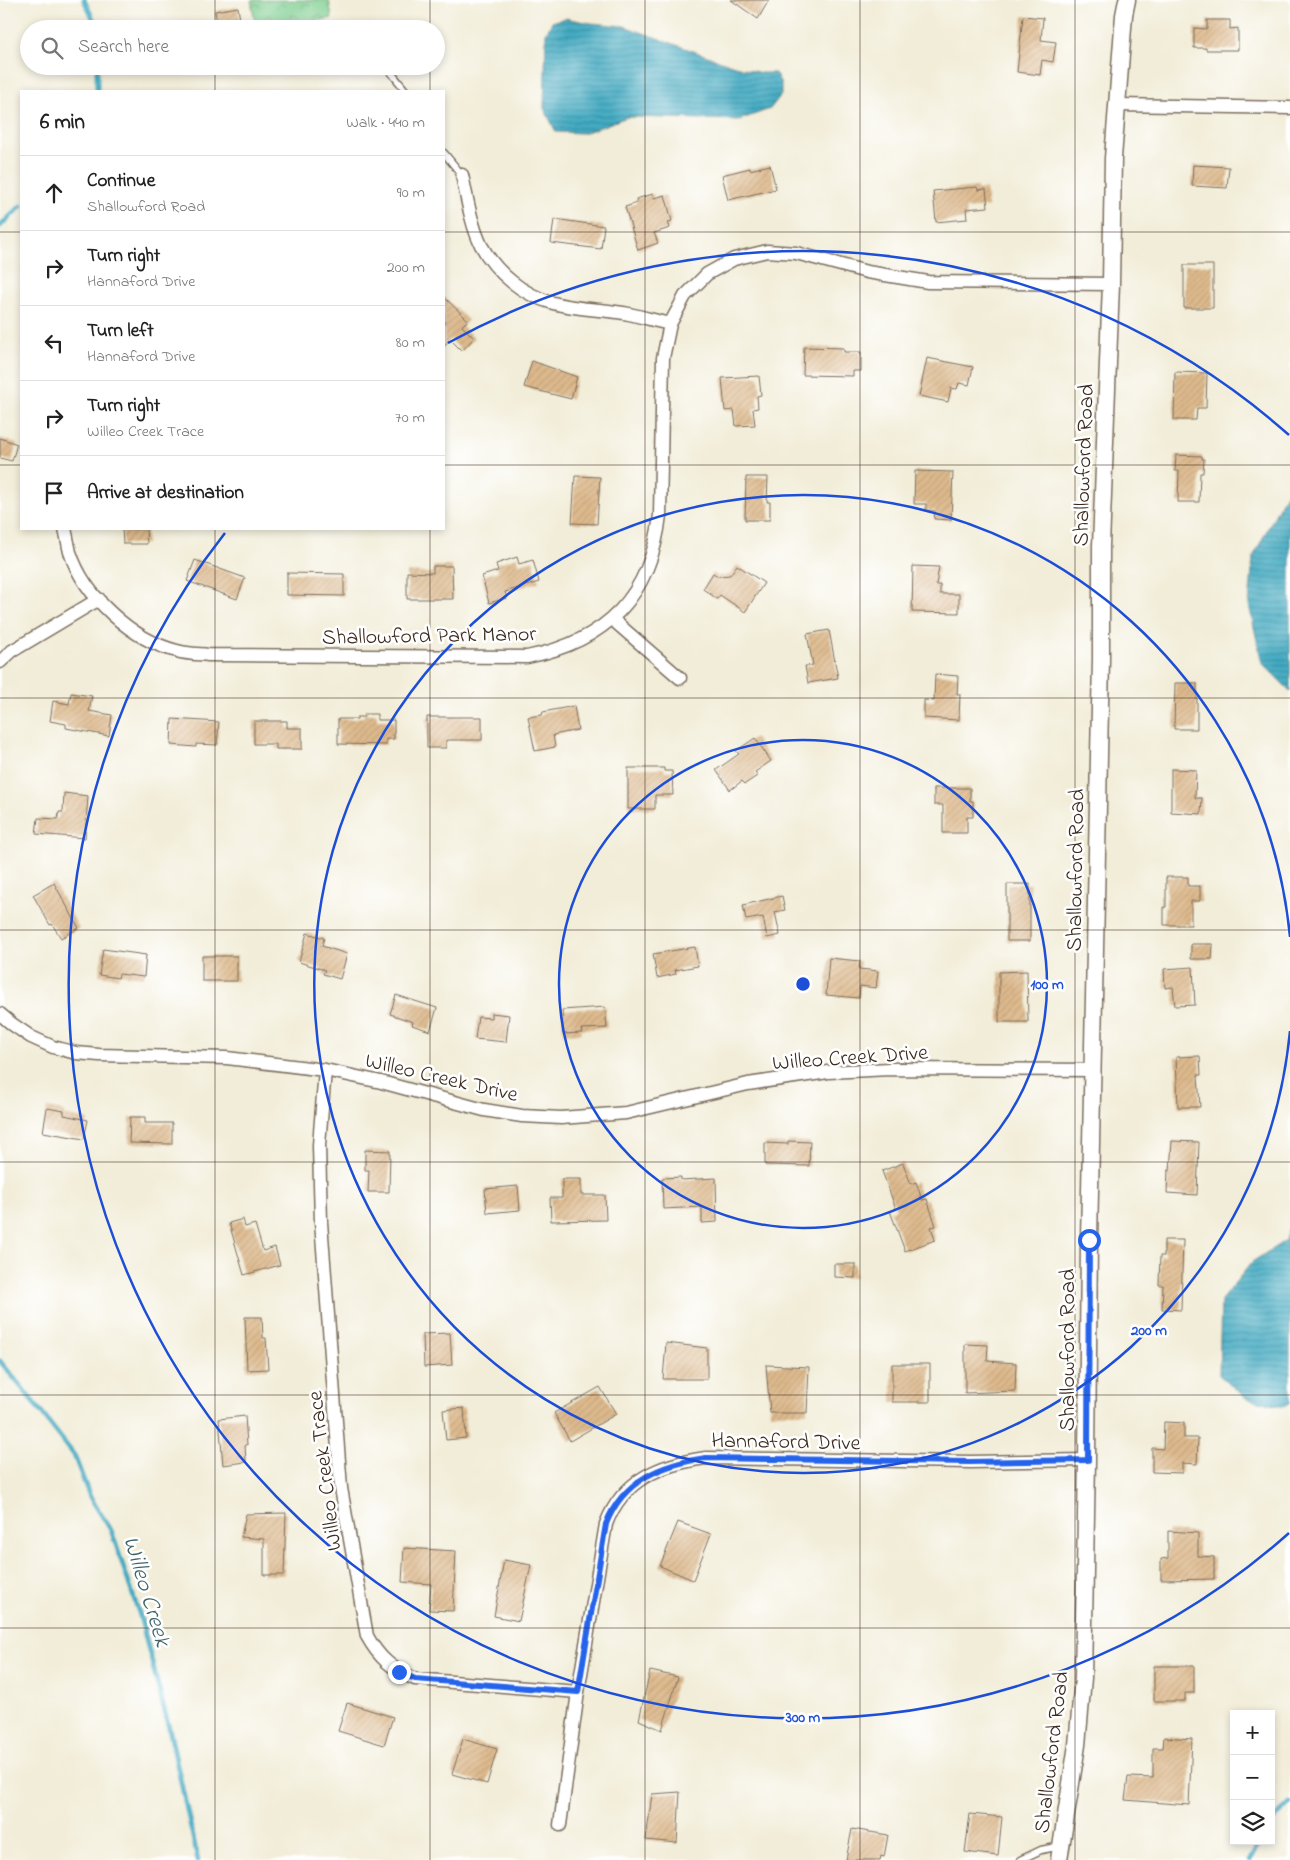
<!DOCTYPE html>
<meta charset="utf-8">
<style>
:root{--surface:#fff;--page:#f6f6f6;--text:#222;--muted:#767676;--line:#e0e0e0}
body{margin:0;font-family:"Indie Flower",sans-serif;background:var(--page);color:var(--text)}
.controls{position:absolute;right:15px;bottom:15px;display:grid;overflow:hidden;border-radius:0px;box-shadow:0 2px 8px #0003}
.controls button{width:45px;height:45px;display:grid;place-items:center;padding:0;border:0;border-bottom:1px solid var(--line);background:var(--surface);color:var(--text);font:25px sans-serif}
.stop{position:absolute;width:15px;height:15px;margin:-11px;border:4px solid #2563eb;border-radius:50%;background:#fff}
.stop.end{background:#2563eb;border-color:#fff;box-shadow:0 1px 5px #0008}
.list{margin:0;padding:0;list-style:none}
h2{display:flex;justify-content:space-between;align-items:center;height:65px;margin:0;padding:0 20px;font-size:21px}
h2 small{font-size:16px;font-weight:400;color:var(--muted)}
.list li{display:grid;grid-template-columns:32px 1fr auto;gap:15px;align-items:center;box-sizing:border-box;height:75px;padding:0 20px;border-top:1px solid var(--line)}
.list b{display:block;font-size:19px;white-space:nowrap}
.list p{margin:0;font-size:16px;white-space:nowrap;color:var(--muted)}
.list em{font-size:16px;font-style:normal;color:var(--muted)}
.icon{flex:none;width:28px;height:28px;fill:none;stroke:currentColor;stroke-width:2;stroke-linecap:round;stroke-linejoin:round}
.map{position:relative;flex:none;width:1290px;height:1860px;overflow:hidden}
.search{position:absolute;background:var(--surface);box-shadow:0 2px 8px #0003;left:20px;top:20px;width:425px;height:55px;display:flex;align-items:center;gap:12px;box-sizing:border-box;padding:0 18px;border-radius:28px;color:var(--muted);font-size:19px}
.panel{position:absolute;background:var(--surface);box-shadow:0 2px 8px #0003;left:20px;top:90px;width:425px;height:440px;border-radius:0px}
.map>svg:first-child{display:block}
.park{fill:url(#park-crowns);stroke:#5c7c56}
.water{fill:url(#water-rules);stroke:#3e6a70}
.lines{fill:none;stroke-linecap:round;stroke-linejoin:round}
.stream{stroke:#42aac2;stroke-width:5}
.building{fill:url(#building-hatch)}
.service-casing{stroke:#7b6e5f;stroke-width:9}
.minor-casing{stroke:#7b6e5f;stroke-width:15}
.tertiary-casing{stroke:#7b6e5f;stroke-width:19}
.service{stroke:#fff;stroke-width:6}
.minor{stroke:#fff;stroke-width:12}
.tertiary{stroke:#fff;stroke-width:16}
.route{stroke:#2563eb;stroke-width:6}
.grid{fill:none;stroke:#3b2a1e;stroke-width:1;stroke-opacity:0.55}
.ring{fill:none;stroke:#1d4ed8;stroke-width:2.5}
.labels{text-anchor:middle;stroke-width:5;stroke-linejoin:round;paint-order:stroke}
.street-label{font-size:22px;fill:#3b2a1e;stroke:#fff}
.water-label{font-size:24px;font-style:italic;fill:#3e6468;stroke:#fff}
.centre{fill:#1d4ed8;stroke:#fff;stroke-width:2.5}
.ring-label{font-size:15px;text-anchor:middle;font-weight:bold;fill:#1d4ed8;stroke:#fff;stroke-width:5;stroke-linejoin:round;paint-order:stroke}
</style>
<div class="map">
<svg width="1290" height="1860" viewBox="0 0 1290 1860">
<defs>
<pattern id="park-crowns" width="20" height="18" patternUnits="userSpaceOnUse" patternTransform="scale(1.25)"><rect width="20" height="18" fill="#7dce8f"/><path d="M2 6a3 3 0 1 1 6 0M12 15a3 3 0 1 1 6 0" fill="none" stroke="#68a774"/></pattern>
<pattern id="water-rules" width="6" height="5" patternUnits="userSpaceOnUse" patternTransform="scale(1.25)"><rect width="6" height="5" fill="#42aac2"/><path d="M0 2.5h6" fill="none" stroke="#388b9d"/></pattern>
<pattern id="building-hatch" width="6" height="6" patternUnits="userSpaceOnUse" patternTransform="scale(1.25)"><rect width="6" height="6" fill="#deba8d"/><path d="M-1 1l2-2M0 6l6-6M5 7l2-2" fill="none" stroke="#bfa079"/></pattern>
</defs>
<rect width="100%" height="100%" fill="#fff"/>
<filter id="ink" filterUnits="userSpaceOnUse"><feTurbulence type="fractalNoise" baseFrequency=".02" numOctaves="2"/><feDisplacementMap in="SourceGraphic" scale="10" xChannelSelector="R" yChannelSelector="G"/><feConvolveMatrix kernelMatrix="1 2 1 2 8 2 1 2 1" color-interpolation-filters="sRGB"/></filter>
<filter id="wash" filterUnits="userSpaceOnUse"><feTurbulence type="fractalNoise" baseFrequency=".0096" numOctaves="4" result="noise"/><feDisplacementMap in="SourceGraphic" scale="20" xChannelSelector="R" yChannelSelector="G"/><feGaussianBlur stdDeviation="1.12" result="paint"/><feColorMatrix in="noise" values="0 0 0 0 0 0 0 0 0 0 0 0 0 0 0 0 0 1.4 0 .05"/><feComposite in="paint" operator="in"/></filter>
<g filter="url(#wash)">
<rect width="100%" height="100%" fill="#f2edd8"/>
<path class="park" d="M 251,0 L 329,0 L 332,18 L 273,29 L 256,29 Z"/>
<path class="water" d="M 565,18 L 591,23 L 624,26 L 735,66 L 761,73 L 775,73 L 781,83 L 781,95 L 770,109 L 739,120 L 627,117 L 584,133 L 556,132 L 544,108 L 546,33 L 552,22 Z
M 1290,486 L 1290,691 L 1262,663 L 1249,605 L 1253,557 Z
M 1290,1224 L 1290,1404 L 1284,1407 L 1246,1398 L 1219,1375 L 1221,1300 L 1252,1262 L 1286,1240 Z"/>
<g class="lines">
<path class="stream" d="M 84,0 L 98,29
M 97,91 L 97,66
M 0,226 L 21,206
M 0,1361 L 27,1394 L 74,1455 L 90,1497 L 111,1530 L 140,1616 L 169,1728 L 198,1860
M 1271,1822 L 1290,1804
M 1250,1860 L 1260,1841"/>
</g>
<g id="blocks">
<path class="building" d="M 731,0 L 769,0 L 758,19 Z
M 238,7 L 241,27 L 218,29 L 215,11 Z
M 1023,16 L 1043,18 L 1041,40 L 1056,42 L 1053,62 L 1042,60 L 1040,75 L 1017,72 Z
M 1207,20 L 1230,20 L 1230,29 L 1238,28 L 1238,50 L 1206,50 L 1206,48 L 1194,48 L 1194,28 L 1207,29 Z
M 770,165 L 776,189 L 728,200 L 722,175 L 750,168 L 750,170 Z
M 1193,165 L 1229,167 L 1227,188 L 1192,186 Z
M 977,187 L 978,190 L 986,189 L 988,207 L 966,209 L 967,219 L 936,222 L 933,191 Z
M 653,194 L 654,198 L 665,195 L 672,221 L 668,222 L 670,228 L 654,233 L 658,243 L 638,250 L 625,207 L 637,203 L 636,199 Z
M 554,219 L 604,226 L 601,249 L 551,243 Z
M 1184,265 L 1213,265 L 1213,308 L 1184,308 Z
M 444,297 L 468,320 L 462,326 L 474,338 L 462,351 L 450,339 L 444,346 Z
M 804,347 L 844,348 L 844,352 L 861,352 L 861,371 L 853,371 L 853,376 L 803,375 Z
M 927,358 L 973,367 L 969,385 L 959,383 L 957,389 L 951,388 L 948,402 L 919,396 Z
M 532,361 L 577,377 L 571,399 L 524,387 Z
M 1175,372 L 1207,373 L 1206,408 L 1197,408 L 1196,420 L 1174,420 Z
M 759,376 L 761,395 L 757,396 L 758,408 L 753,409 L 755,425 L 736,426 L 734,410 L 725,411 L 722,378 Z
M 0,438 L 17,444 L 12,461 L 0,458 Z
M 1176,455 L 1202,456 L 1202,459 L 1204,459 L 1203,473 L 1200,473 L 1199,502 L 1178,502 L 1179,471 L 1175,471 Z
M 915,471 L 953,472 L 951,520 L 934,519 L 935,511 L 926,510 L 926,504 L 914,504 Z
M 575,476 L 600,477 L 597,524 L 572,523 Z
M 746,477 L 768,477 L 767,502 L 770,502 L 770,520 L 745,520 Z
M 122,529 L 146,529 L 147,544 L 123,544 Z
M 517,557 L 519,564 L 533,560 L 539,582 L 505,592 L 507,598 L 489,603 L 482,576 L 498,571 L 496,564 Z
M 195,560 L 245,578 L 237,599 L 187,581 Z
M 737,565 L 764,583 L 745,612 L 720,595 L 717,599 L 703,589 L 713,573 L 718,576 L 730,575 Z
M 433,566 L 452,566 L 453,599 L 407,599 L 407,572 L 433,573 Z
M 913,566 L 939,567 L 936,585 L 940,585 L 940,594 L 959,594 L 959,613 L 912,612 Z
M 287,573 L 344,574 L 344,596 L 287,595 Z
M 829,630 L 838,678 L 808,683 L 805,666 L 813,665 L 807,634 Z
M 935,674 L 958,676 L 957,694 L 960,694 L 959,720 L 924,718 L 924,700 L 934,701 Z
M 1175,683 L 1197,683 L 1197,729 L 1174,729 Z
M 71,693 L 92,696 L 89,711 L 112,715 L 109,736 L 66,728 L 66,724 L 50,721 L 53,701 L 69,704 Z
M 574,706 L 578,730 L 553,735 L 555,747 L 535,751 L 528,717 L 542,715 L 543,712 Z
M 364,714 L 377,714 L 377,720 L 394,720 L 394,739 L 386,739 L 386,745 L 338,744 L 338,719 L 357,719 L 357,717 L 364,717 Z
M 427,717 L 482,717 L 482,740 L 446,740 L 446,748 L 427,748 Z
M 172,719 L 219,722 L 217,745 L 196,744 L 196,747 L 171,745 Z
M 254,721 L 287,721 L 287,728 L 302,728 L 302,749 L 276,749 L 276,744 L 254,744 Z
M 755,738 L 771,761 L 755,772 L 757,776 L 745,784 L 742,781 L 730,790 L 716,770 L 739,754 L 736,751 Z
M 628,768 L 664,768 L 664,771 L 672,771 L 673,795 L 655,795 L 655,809 L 628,809 Z
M 1171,769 L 1196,770 L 1195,798 L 1202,798 L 1201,814 L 1171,812 Z
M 934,788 L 970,788 L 970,801 L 973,801 L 973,817 L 967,817 L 967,833 L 943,833 L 943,805 L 934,805 Z
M 64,793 L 88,796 L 85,838 L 36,834 L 38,818 L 58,819 L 59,812 L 63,812 Z
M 1166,877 L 1188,877 L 1188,886 L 1200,886 L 1200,901 L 1191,901 L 1191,925 L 1164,925 L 1164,907 L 1166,907 Z
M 54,883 L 79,928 L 61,938 L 52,924 L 50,925 L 33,895 Z
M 1007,884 L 1030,884 L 1030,941 L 1007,941 Z
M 782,896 L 785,910 L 775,912 L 780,935 L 767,938 L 763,917 L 746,920 L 743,905 Z
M 307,933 L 324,938 L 322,946 L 347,954 L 340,979 L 323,974 L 325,970 L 299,962 Z
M 1191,944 L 1213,944 L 1212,959 L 1191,959 Z
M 695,947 L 698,966 L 675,970 L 676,974 L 657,978 L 653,954 Z
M 103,949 L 146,955 L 144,977 L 119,974 L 118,978 L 99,975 Z
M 202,956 L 237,956 L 237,981 L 202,981 Z
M 829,958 L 860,961 L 859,969 L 878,971 L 876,988 L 860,986 L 859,998 L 826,995 Z
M 1193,967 L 1195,1005 L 1175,1006 L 1173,987 L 1165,988 L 1164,969 Z
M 1027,971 L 1028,1022 L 999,1022 L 999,972 Z
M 396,995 L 437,1008 L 430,1031 L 412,1025 L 413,1022 L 390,1014 Z
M 605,1007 L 607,1028 L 581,1029 L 582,1033 L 563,1034 L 562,1010 Z
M 491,1013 L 509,1015 L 506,1042 L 475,1039 L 478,1017 L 491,1018 Z
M 1200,1056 L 1201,1075 L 1198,1075 L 1200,1107 L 1178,1107 L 1176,1057 Z
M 47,1108 L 64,1111 L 64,1115 L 88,1120 L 84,1139 L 43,1132 Z
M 130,1117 L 145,1117 L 145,1123 L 172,1123 L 172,1144 L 129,1143 Z
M 788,1141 L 810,1142 L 809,1166 L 765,1165 L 765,1143 L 788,1144 Z
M 1172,1141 L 1199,1142 L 1197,1195 L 1167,1193 L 1168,1170 L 1170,1171 Z
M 365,1150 L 390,1151 L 389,1192 L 368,1192 L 369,1170 L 365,1170 Z
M 903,1163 L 911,1184 L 916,1182 L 922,1200 L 927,1199 L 936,1226 L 931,1227 L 935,1240 L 905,1251 L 890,1211 L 896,1209 L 882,1171 Z
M 681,1177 L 681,1180 L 716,1178 L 717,1222 L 702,1223 L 702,1207 L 663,1209 L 662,1178 Z
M 562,1179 L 581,1179 L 581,1195 L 605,1195 L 606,1220 L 551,1221 L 550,1198 L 562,1198 Z
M 518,1186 L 520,1210 L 487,1213 L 485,1189 Z
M 243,1219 L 245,1227 L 255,1224 L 263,1251 L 275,1247 L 280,1265 L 244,1275 L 229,1223 Z
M 1164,1240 L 1183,1240 L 1181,1310 L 1162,1309 L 1163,1285 L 1159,1285 L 1160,1256 L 1164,1256 Z
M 834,1264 L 855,1264 L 855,1278 L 834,1277 Z
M 245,1317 L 262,1317 L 263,1338 L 266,1338 L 268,1369 L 247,1370 Z
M 450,1333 L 452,1365 L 424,1367 L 423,1334 Z
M 666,1343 L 707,1348 L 707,1379 L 663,1379 Z
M 965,1344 L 988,1345 L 987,1361 L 1016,1363 L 1015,1391 L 965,1393 Z
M 892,1364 L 930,1364 L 930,1402 L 892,1402 Z
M 766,1365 L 809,1367 L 807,1413 L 770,1413 Z
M 600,1387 L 616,1414 L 570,1441 L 554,1413 Z
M 464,1408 L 466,1438 L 446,1440 L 443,1410 Z
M 245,1416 L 247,1445 L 245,1445 L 246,1462 L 223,1465 L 219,1419 Z
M 1164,1422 L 1184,1423 L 1184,1438 L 1198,1438 L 1197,1464 L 1182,1463 L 1182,1473 L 1152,1472 L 1152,1448 L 1163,1449 Z
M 286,1513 L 284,1575 L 264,1575 L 264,1539 L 241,1537 L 246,1514 Z
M 678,1522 L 711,1534 L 693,1580 L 660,1566 Z
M 1168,1531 L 1198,1533 L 1198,1556 L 1214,1557 L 1214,1579 L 1161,1580 L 1161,1559 L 1168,1558 Z
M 404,1548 L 456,1551 L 453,1611 L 429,1610 L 431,1584 L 402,1582 Z
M 504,1560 L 531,1565 L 519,1621 L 494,1616 Z
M 1154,1666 L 1194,1666 L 1194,1693 L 1185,1693 L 1185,1701 L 1154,1701 Z
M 650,1671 L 678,1677 L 662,1730 L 639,1720 Z
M 347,1703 L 393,1717 L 384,1745 L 338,1731 Z
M 1164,1737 L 1192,1739 L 1189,1805 L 1125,1800 L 1128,1777 L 1153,1778 L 1153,1748 L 1163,1748 Z
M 463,1739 L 497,1749 L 487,1784 L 452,1774 Z
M 680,1792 L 677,1843 L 646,1840 L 652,1794 Z
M 970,1814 L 1002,1817 L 998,1856 L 965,1852 Z
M 852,1829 L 888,1835 L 884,1857 L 881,1856 L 880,1860 L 846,1860 Z"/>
</g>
</g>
<g filter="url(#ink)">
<use href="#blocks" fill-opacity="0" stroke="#7b6e5f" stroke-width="1"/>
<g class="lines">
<defs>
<path id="service" d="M 386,66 L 406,91
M 444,153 L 462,175
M 1020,1860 L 1041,1850 L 1061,1846"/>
<path id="minor" d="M 1117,105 L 1290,108
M 462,175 C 467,198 471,224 481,245 C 496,273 523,295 553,303 C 578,310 604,309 629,314 C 643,317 656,321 670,324
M 65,529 C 67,536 68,544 70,552 C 84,596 132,640 177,651 C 187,654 198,654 208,655 L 527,657 C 607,641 651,596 660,515 L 663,358 L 670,324 L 685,296 L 707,274 L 734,259 L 767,251 L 796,253 L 867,272 L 928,282 L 1111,284
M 612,619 L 680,678
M 0,662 L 12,651 L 99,599
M 0,1014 L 12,1024 L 31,1037 L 53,1047 L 76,1053 L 99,1055 L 227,1058 L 325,1070 L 381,1082 L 484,1110 L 522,1116 L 561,1118 L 626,1113 L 748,1084 L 828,1072 L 890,1069 L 1093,1070
M 325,1070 L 319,1145 L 321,1222 L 341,1488 L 367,1636 C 379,1658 392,1669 415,1679 L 578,1692
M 560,1825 L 578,1692 L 606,1524 C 623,1479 661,1464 706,1458 L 971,1462 L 1087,1460"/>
<path id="tertiary" d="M 1059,1860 L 1077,1745 L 1083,1678 L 1087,1460 L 1089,1240 L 1101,659 L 1101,546 L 1111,284 L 1113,158 L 1124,15 L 1127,0"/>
</defs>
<use href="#service" class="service-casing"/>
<use href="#minor" class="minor-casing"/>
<use href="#tertiary" class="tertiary-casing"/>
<use href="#service" class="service"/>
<use href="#minor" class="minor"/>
<use href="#tertiary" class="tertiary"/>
</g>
</g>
<g class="lines" filter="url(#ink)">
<path class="route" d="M 399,1672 L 415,1679 L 578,1692 L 606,1524 C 623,1480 662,1464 706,1458 L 970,1462 L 1088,1460 L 1089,1240"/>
</g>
<path class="grid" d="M 215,0 L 215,29M 430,0 L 430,29M 645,0 L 645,1860M 860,0 L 860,1860M 1075,0 L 1075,1860M 215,66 L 215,91M 430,66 L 430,91M 0,232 L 21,232M 444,232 L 1290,232M 0,465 L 21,465M 444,465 L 1290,465M 215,529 L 215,1860M 430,529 L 430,1860M 0,698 L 1290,698M 0,930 L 1290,930M 0,1162 L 1290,1162M 0,1395 L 1290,1395M 0,1628 L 1290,1628"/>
<g class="ring">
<circle cx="803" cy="984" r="244"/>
<path d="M1290 1031A489 489 0 1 1 1290 937"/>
<path d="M1289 1533A733 733 0 0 1 225 533M448 343A733 733 0 0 1 1289 435"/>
</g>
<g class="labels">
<g class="street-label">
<text transform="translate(1082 465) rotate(-88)" y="8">Shallowford Road</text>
<text transform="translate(429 634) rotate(-1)" y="8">Shallowford Park Manor</text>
<text transform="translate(1074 870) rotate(-89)" y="8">Shallowford Road</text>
<text transform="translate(850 1056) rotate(-4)" y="8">Willeo Creek Drive</text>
<text transform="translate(442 1076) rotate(13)" y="8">Willeo Creek Drive</text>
<text transform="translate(1066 1350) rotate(-90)" y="8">Shallowford Road</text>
<text transform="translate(786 1440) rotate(1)" y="8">Hannaford Drive</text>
<text transform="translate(323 1471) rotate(-97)" y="8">Willeo Creek Trace</text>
<text transform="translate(1050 1752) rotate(-83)" y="8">Shallowford Road</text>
</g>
<g class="water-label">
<text transform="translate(148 1591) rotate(73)" y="8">Willeo Creek</text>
</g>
</g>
<circle cx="803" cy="984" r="8" class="centre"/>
<g class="ring-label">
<text x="1047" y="989">100 m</text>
<text x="1149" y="1335">200 m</text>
<text x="803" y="1722">300 m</text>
</g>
</svg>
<div class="controls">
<button>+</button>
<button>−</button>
<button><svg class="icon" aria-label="layers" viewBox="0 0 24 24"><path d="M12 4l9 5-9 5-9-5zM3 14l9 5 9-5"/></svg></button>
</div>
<div class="stop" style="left:1089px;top:1240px"></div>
<div class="stop end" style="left:399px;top:1672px"></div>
<div class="search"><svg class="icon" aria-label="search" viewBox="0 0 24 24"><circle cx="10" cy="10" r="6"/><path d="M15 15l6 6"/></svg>Search here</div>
<section class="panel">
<h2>6 min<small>Walk · 440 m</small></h2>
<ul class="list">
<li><svg class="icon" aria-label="ahead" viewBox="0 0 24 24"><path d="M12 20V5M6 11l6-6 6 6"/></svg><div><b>Continue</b><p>Shallowford Road</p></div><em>90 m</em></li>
<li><svg class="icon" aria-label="right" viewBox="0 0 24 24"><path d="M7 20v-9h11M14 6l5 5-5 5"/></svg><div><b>Turn right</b><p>Hannaford Drive</p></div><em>200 m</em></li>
<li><svg class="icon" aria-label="left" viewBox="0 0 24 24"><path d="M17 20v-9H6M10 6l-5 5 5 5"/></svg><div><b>Turn left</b><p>Hannaford Drive</p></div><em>80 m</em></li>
<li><svg class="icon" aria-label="right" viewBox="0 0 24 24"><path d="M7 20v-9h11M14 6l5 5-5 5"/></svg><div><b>Turn right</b><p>Willeo Creek Trace</p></div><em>70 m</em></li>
<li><svg class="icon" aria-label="arrive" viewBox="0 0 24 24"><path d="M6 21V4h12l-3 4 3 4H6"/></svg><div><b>Arrive at destination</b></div></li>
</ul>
</section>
</div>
